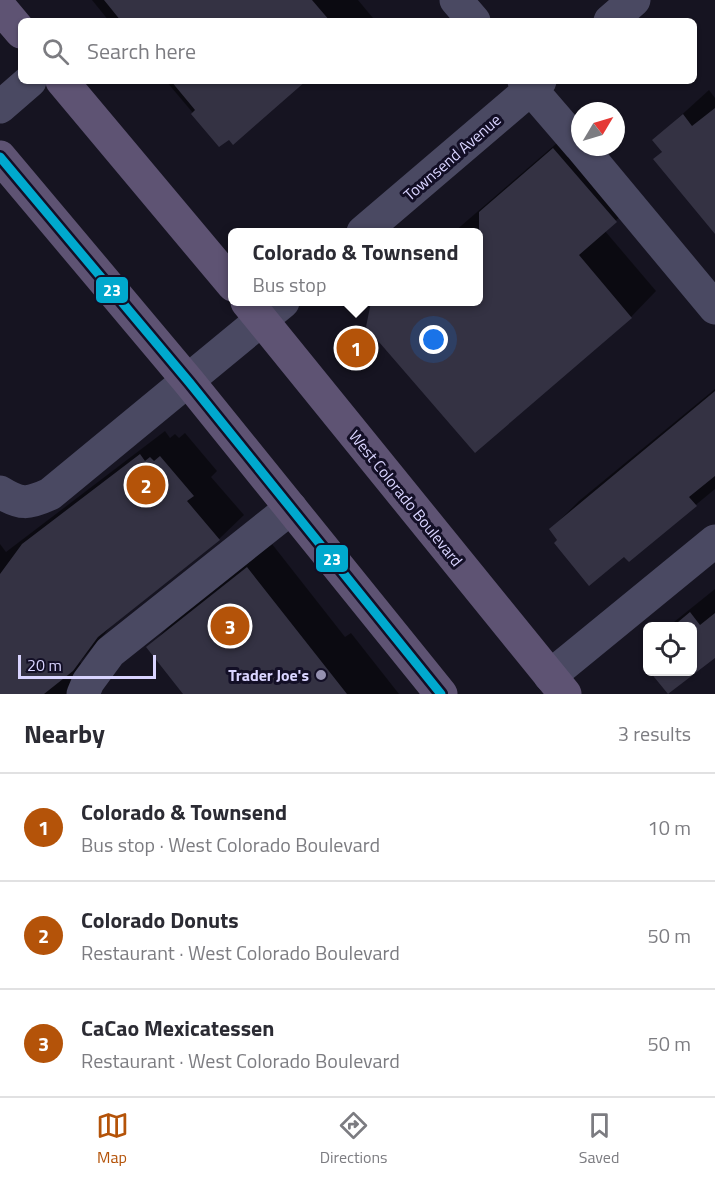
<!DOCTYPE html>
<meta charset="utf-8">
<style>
:root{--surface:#fff;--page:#f2f2f3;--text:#2b2b33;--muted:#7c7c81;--line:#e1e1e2;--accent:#b45309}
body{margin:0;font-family:"Titillium Web",sans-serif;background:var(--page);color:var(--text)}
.controls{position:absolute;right:18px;bottom:18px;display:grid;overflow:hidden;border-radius:9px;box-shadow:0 2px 4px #0004}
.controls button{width:54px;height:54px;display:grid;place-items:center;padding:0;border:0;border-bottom:2px solid var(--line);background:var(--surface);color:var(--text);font:30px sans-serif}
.compass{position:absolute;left:571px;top:102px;width:54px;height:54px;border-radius:50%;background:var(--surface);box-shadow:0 2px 4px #0004;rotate:52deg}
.scale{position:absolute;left:18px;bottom:15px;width:138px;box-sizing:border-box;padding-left:6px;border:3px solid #d9d4ff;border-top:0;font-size:16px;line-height:21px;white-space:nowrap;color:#d9d4ff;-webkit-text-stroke:4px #130f26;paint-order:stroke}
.you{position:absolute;left:434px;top:340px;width:21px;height:21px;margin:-15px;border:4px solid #fff;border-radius:50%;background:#1a73e8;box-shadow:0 0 0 9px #1a73e833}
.badge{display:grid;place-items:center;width:39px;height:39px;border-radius:50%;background:var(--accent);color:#fff;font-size:20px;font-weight:700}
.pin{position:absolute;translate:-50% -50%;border:3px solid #fff;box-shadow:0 2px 6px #0006}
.popup{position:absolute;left:228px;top:228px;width:255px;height:78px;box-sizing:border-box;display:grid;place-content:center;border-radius:9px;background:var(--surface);filter:drop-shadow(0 2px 4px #0005);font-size:20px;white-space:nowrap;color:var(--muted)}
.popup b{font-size:22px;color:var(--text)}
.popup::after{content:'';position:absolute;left:50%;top:100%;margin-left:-12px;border:12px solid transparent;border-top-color:var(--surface)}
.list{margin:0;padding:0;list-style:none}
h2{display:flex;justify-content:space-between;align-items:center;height:78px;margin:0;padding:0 24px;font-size:26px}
h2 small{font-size:20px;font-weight:400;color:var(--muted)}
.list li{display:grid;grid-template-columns:39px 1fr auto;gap:18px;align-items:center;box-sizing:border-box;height:108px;padding:0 24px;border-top:2px solid var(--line)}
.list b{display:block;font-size:22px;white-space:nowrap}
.list p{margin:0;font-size:20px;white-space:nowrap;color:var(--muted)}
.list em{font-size:20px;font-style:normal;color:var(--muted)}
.icon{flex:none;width:33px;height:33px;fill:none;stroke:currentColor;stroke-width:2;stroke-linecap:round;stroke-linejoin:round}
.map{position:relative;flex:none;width:715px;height:694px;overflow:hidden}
.search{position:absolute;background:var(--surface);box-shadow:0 2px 4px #0004;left:18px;right:18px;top:18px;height:66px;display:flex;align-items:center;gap:15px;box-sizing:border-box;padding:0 21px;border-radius:9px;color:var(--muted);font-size:22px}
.sheet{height:402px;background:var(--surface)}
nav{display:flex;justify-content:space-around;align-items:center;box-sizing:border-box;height:84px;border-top:2px solid var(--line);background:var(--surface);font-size:16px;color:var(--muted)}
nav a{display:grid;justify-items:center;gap:3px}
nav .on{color:var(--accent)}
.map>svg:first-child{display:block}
.shadow{fill:#0007}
.building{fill:#343243}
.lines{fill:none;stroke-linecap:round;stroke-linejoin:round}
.minor{stroke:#4a4962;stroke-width:33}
.major{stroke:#5e5373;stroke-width:33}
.bus-1-casing{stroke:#130f26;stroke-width:14}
.bus-1{stroke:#00a9ce;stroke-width:9}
.poi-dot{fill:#9591b1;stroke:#130f26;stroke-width:2}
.labels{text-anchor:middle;stroke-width:6;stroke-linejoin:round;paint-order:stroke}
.street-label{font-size:16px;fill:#d9d4ff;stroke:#130f26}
.poi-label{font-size:16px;font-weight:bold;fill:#d9d4ff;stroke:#130f26;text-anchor:end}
.line-badge{stroke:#130f26;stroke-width:2}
.badge-label{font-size:16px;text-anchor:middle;font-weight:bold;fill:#fff}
</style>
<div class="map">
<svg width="715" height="694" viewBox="0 0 715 694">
<rect width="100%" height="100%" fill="#161421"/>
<path class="shadow" d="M 92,0 L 358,0 L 373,18 L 369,21 L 109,21 Z
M 166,81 L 304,81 L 220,145 Z
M 709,90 L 715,98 L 715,232 L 654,140 Z
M 579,124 L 641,196 L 605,231 L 656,291 L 631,317 L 475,451 L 371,307 L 377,302 L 479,302 L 479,232 L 454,232 Z
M 715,389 L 715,489 L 629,560 L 624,555 L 559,540 L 551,529 L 579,501 Z
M 165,431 L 170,438 L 175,434 L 179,438 L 185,433 L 217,471 L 211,477 L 244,515 L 219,539 L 113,624 L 80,662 L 90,677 L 83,694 L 0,694 L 0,544 L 6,552 Z
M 272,544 L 345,637 L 351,633 L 399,694 L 185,694 L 148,648 L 172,623 Z
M 715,589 L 715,656 L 669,693 L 652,672 L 692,672 L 692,626 L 669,626 Z"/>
<path class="building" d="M 104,0 L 312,0 L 330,21 L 121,21 Z
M 171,81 L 306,81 L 233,145 L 229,140 L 219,147 L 191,114 L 195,110 Z
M 715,108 L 715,234 L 653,159 L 662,152 L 652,140 L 683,114 L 692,126 Z
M 553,148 L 617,222 L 579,255 L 632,318 L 475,453 L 366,327 L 371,302 L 479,302 L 479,212 Z
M 715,391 L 715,476 L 689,497 L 697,506 L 629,562 L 624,557 L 589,586 L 554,543 L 557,540 L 549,529 Z
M 140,454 L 145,461 L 150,457 L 154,461 L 160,456 L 194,496 L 187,501 L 220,540 L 98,637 L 73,671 L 44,694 L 0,694 L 0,574 L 22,544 Z
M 247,567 L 347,694 L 183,694 L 146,647 Z
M 690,612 L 700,625 L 715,613 L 715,658 L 668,694 L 650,672 L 693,672 L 693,627 L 672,627 Z
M 648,647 L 648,669 L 644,664 L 644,650 Z"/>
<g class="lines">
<path class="minor" d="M 456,0 L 474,21
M 610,21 L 634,0
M 524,81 L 580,146
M 0,107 L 30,81
M 581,147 L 715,308
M 363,232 L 540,81
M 0,492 C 21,505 28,504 50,494 L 283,302
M 550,676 L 715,541
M 83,694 L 88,682 L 110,652 L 291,508"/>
<path class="major" d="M 0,7 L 21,32
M 62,81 L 233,285
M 0,157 L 189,382 L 441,694
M 247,302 L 565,694"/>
<defs>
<path id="bus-1" d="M 0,157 L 189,382 L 441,694"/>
</defs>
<use href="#bus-1" class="bus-1-casing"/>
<use href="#bus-1" class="bus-1"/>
</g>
<circle class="poi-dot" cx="321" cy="675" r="6"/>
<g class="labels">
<g class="street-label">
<text transform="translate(452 157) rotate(-41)" y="6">Townsend Avenue</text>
<text transform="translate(406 498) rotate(51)" y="6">West Colorado Boulevard</text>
</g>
<g class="poi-label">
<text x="309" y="681">Trader Joe's</text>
</g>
</g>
<g class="line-badge">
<rect x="95" y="276" width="34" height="28" rx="6" fill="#00a9ce"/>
<rect x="315" y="544" width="34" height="29" rx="6" fill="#00a9ce"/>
</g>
<g class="badge-label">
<text x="112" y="296">23</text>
<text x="332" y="565">23</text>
</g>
</svg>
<div class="controls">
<button><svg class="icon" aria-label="locate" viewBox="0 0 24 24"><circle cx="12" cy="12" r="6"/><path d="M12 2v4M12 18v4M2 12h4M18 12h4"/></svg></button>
</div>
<svg class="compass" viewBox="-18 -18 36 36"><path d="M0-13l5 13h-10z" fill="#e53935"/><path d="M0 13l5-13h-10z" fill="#7c7c81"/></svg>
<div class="scale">20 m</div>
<div class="you"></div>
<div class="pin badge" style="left:356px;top:348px">1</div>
<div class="popup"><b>Colorado &amp; Townsend</b>Bus stop</div>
<div class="pin badge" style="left:146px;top:485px">2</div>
<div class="pin badge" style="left:230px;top:626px">3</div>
<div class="search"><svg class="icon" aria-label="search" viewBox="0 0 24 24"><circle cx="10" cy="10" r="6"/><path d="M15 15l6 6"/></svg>Search here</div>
</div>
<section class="sheet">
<h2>Nearby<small>3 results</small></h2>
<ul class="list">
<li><span class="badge">1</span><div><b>Colorado &amp; Townsend</b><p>Bus stop · West Colorado Boulevard</p></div><em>10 m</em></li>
<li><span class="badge">2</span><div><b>Colorado Donuts</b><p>Restaurant · West Colorado Boulevard</p></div><em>50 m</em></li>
<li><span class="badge">3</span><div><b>CaCao Mexicatessen</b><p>Restaurant · West Colorado Boulevard</p></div><em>50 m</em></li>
</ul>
</section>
<nav>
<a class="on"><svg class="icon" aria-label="map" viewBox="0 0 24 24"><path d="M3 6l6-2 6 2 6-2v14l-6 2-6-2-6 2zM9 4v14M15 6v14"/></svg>Map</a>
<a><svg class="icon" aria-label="directions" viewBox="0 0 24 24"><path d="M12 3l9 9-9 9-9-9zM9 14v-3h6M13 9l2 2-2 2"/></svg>Directions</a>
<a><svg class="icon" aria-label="saved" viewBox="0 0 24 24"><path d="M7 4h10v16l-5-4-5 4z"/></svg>Saved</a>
</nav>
